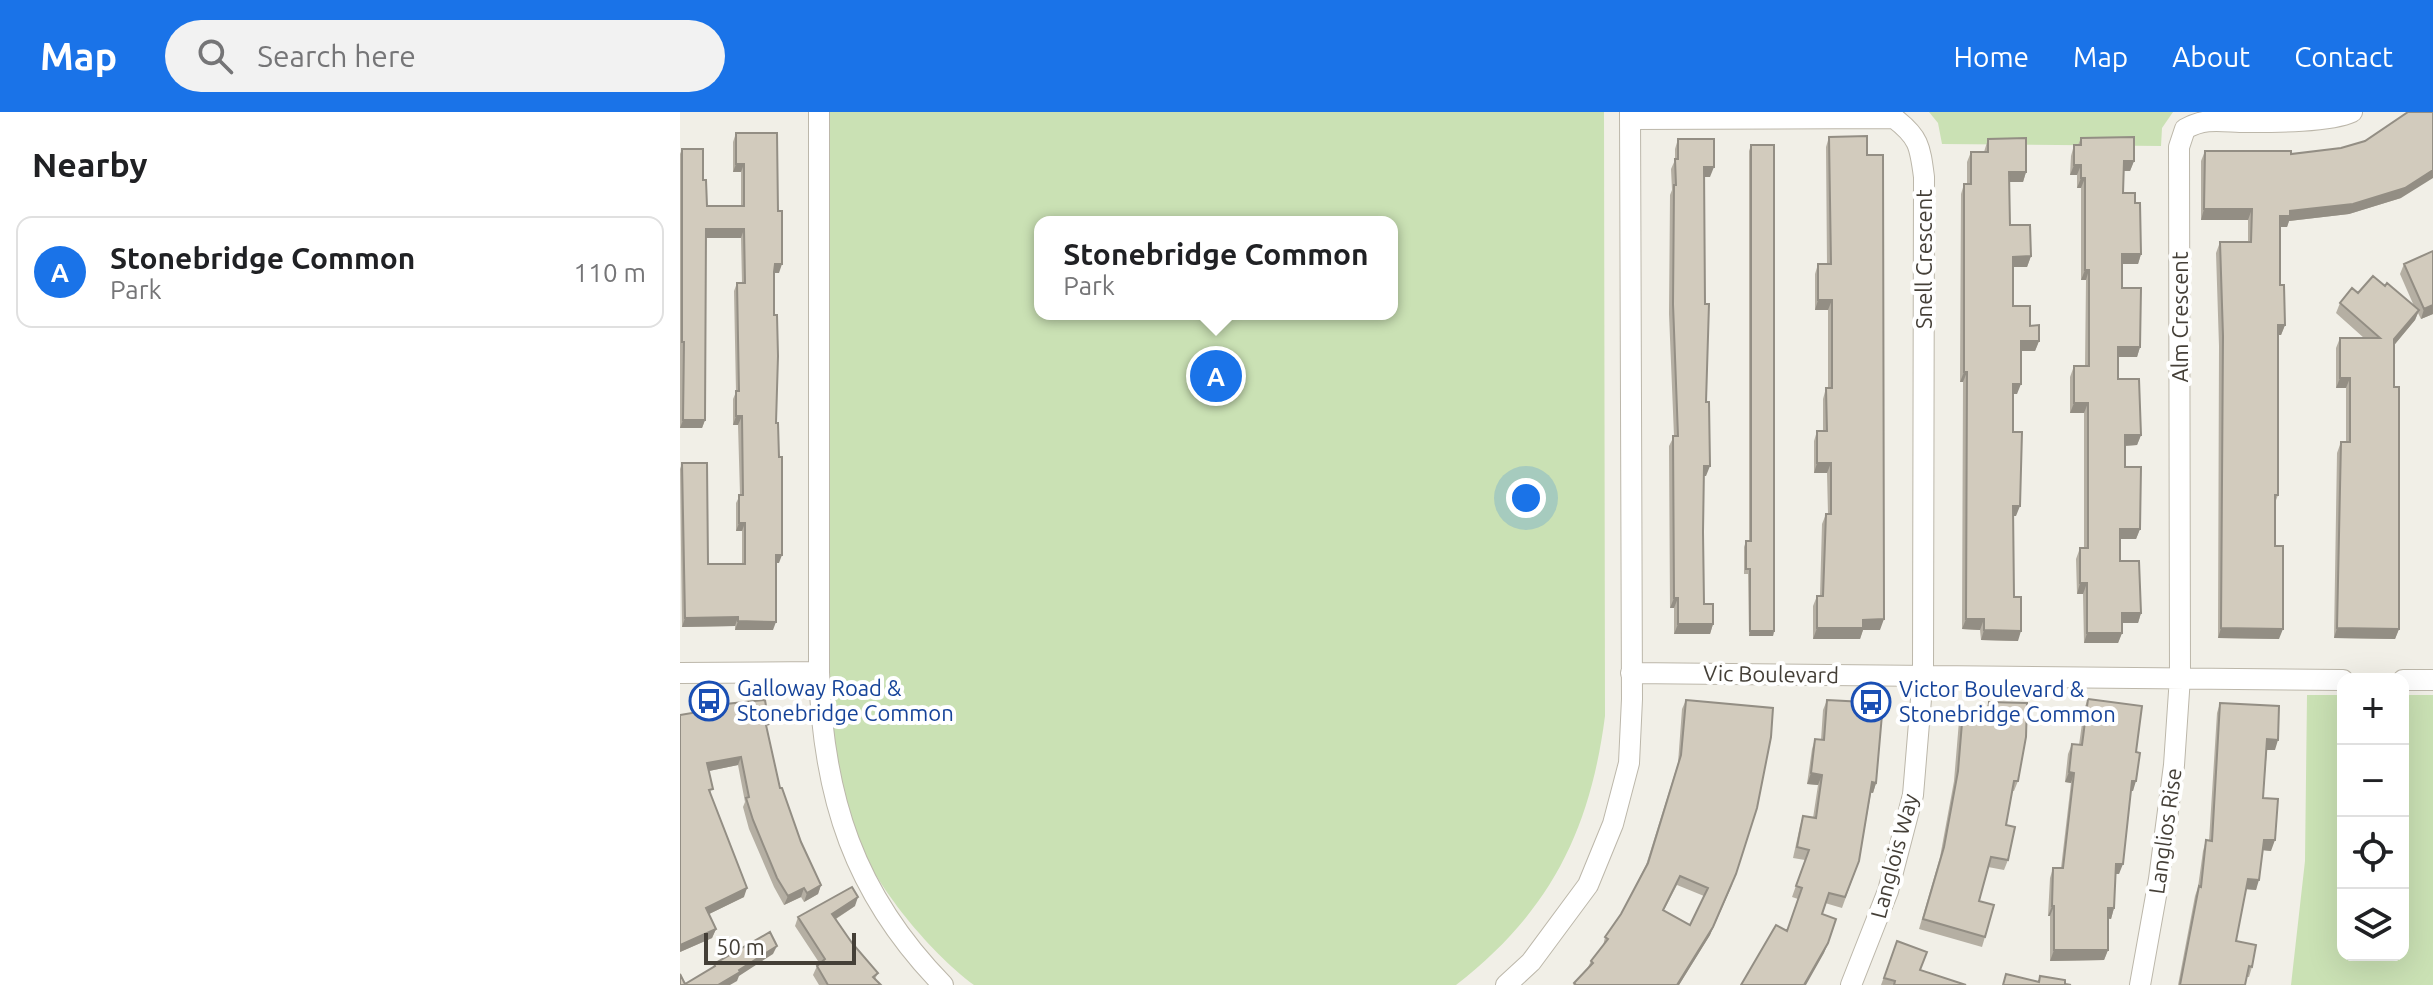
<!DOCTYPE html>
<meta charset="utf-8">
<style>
:root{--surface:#fff;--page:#f2f2f2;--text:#202124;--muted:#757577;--line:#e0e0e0;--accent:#1a73e8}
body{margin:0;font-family:Ubuntu,sans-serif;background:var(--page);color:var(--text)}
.controls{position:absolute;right:24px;bottom:24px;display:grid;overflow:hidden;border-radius:16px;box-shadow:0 8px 32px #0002}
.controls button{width:72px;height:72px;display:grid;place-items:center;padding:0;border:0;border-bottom:2px solid var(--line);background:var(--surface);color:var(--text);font:40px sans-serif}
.scale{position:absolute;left:24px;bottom:20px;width:152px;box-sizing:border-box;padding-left:8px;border:4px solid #443f37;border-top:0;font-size:22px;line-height:28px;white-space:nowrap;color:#443f37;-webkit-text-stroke:6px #fff;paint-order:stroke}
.you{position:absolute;left:846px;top:386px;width:28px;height:28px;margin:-20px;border:6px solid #fff;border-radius:50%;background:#1a73e8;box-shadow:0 0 0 12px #1a73e833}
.badge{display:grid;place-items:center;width:52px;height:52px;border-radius:50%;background:var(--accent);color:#fff;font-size:26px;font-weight:700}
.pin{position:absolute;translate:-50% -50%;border:4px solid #fff;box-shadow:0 2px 8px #0006}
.popup{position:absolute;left:354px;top:104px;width:364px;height:104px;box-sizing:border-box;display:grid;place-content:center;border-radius:16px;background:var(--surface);filter:drop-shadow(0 2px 6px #0005);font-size:26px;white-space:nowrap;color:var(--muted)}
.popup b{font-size:30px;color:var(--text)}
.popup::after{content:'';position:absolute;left:50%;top:100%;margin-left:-16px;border:16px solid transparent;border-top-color:var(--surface)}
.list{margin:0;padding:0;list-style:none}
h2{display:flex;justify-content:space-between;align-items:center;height:104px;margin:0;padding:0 32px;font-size:34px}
h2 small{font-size:26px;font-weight:400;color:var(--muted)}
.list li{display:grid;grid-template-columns:52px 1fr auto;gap:24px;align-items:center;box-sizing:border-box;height:112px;margin:0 16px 16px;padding:0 16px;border:2px solid var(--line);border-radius:16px}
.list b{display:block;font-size:30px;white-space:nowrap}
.list p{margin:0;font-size:26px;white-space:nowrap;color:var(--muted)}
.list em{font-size:26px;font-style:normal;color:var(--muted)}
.icon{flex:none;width:44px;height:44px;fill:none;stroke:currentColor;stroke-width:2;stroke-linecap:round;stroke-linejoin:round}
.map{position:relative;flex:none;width:1753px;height:873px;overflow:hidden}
header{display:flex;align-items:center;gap:48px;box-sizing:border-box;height:112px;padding:0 40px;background:var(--accent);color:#fff}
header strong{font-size:38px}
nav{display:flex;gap:44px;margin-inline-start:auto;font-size:28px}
.search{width:560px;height:72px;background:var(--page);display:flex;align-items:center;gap:20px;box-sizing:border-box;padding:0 28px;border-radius:44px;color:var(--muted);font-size:30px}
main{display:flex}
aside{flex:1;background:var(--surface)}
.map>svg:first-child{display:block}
.green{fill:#cae1b4;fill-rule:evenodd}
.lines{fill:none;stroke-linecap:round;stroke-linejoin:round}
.minor-casing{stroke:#bcb7aa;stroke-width:22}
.minor{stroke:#fff;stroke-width:20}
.wall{fill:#b5afa3;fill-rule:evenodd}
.shaded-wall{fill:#938e84}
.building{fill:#d2cbbd;stroke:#938e84;stroke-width:2;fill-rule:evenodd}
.labels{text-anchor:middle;stroke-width:8;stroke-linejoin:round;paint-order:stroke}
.street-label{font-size:22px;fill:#443f37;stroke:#fff}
.transit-label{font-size:22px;fill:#164399;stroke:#fff;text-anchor:start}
</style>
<header>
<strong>Map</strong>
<div class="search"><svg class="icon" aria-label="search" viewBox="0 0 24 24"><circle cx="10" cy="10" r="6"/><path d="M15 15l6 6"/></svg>Search here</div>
<nav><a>Home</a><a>Map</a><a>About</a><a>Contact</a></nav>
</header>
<main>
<aside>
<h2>Nearby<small></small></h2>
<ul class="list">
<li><span class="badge">A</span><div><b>Stonebridge Common</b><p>Park</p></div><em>110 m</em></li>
</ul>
</aside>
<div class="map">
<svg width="1753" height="873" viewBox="0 0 1753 873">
<rect width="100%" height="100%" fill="#f1efe7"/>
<path class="green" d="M 148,0 L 924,0 L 925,604 C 910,720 869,801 776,873 L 294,873 C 248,839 189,767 171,712 C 157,669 153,622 148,578 ZM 360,110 L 712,110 L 712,202 L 360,202 Z
M 1249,0 L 1493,0 L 1482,16 L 1481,34 L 1262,32 L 1258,11 Z
M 1627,583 L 1663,583 L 1663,843 L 1723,843 L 1723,583 L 1753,583 L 1753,873 L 1611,873 L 1625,749 Z"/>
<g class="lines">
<defs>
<path id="minor" d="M 139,0 L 139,560 C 143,685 174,782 263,873
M 950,7 L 1214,6 C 1239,25 1240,34 1244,65 L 1243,563 L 1233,683 L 1208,779 L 1171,873
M 0,561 L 139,560
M 951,561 L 1663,568
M 1723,568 L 1753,568
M 826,873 L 851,850 L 908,773 L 933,712 L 949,651 L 952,587 L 950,0
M 1460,873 L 1479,767 L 1494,653 L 1500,565 L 1499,35 L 1505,17 C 1524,6 1539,9 1560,10 C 1588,10 1648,11 1672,0"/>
</defs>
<use href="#minor" class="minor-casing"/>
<use href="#minor" class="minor"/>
</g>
<path class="wall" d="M 56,21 L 98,99 L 99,161 L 94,161 L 99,451 L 96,451 L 93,518 L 55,518 L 55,514 L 2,515 L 0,357 L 2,351 L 28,452 L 62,452 L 62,419 L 56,419 L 56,391 L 60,383 L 58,313 L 53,313 L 53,287 L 56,280 L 54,179 L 57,171 L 62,171 L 61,126 L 26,126 L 25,308 L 22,316 L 0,316 L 0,42 L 2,37 L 23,68 L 27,94 L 61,94 L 61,60 L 53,60 L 53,30 Z
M 1149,25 L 1200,518 L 1183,518 L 1180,527 L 1133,527 L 1133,494 L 1137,484 L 1140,484 L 1142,412 L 1146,402 L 1148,402 L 1147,361 L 1134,361 L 1134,329 L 1137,319 L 1143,319 L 1143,287 L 1146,276 L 1148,276 L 1148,198 L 1135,198 L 1135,162 L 1138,152 L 1147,152 L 1146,35 Z
M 1401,26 L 1454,49 L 1450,59 L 1444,59 L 1443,81 L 1455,91 L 1461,142 L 1458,152 L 1442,152 L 1442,176 L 1460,235 L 1457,245 L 1438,245 L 1438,267 L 1461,323 L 1457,333 L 1445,334 L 1445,355 L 1460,417 L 1456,427 L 1440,427 L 1440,449 L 1461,501 L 1458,511 L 1442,511 L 1442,521 L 1438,531 L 1404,531 L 1403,482 L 1397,482 L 1396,447 L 1400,436 L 1404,436 L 1404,301 L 1390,301 L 1390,265 L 1394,254 L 1405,254 L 1406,168 L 1401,168 L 1401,76 L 1397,76 L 1397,63 L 1390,63 L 1391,44 L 1394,33 L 1398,33 Z
M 998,27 L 1030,65 L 1024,65 L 1026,364 L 1024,364 L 1024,492 L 1033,512 L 1030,522 L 994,522 L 994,496 L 990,496 L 989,334 L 994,324 L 989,202 L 990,83 L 992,78 L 991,57 L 995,48 L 995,37 Z
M 1308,27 L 1346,60 L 1343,70 L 1329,70 L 1330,113 L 1351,144 L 1347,155 L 1333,155 L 1333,194 L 1350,214 L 1359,229 L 1355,239 L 1341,239 L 1337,282 L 1333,282 L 1336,404 L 1333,404 L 1334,485 L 1338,529 L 1301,528 L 1300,518 L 1282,517 L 1283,270 L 1280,270 L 1281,82 L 1284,72 L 1287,72 L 1287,50 L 1291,40 L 1304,40 Z
M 1071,33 L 1094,519 L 1093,524 L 1069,524 L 1068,462 L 1064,462 L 1064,435 L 1066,429 L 1069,429 L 1069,39 Z
M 1525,39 L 1611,42 L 1721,86 L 1669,102 L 1609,109 L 1607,115 L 1600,115 L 1600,173 L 1605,213 L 1601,223 L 1598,223 L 1598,383 L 1595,391 L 1595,434 L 1599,527 L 1538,526 L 1539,234 L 1536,141 L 1540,130 L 1568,130 L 1568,108 L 1521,108 L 1521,49 Z
M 1724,152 L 1753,202 L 1741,207 L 1738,201 L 1735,208 L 1714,233 L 1719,517 L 1715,527 L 1654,526 L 1657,341 L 1661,330 L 1666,330 L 1666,276 L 1656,276 L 1656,236 L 1660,226 L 1684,226 L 1656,201 L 1660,191 L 1678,181 L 1705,174 L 1734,194 L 1720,162 Z
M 1408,587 L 1456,640 L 1453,679 L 1451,679 L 1439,762 L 1435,762 L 1434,796 L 1431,807 L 1428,806 L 1428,838 L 1424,848 L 1370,849 L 1370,804 L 1368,804 L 1370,766 L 1373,756 L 1381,756 L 1391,671 L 1385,670 L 1388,642 L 1392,632 L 1399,633 L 1404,597 Z
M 1006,588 L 1093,596 L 1030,823 L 999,873 L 893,873 L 908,855 L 911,849 L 923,834 L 925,825 L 941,802 L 966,753 L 998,651 L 1002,597 ZM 997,773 L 1024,784 L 1010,813 L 984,798 Z
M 1147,588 L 1196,671 L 1193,681 L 1191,681 L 1179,749 L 1162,796 L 1145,791 L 1142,802 L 1144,841 L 1107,819 L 1118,787 L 1112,785 L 1125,748 L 1113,746 L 1120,714 L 1123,704 L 1133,706 L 1138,673 L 1127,672 L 1132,637 L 1135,627 L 1141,628 L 1143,598 Z
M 1309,590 L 1338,669 L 1334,679 L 1332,679 L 1326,713 L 1328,748 L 1324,758 L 1308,755 L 1299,789 L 1305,825 L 1302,835 L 1239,817 L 1260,745 L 1274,669 L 1279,609 L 1283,599 L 1305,600 Z
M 1540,591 L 1595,638 L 1587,638 L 1583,686 L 1591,739 L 1583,738 L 1576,778 L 1566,777 L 1556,829 L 1572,855 L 1569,865 L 1567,865 L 1565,873 L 1498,873 L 1515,784 L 1518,775 L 1523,739 L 1526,728 L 1529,729 L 1537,601 Z
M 36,593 L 87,617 L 100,676 L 121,730 L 141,773 L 138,782 L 124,790 L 121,785 L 104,793 L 94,775 L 69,717 L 63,695 L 65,690 L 58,653 L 29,659 L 31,684 L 64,785 L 29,802 L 36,817 L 32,826 L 0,840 L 34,597 Z
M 175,794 L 156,807 L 172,831 L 198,861 L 195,867 L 201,873 L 139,873 L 133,863 L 137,854 L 140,852 L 115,814 L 118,805 Z
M 1217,829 L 1240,858 L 1286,873 L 1201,873 Z"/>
<path class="shaded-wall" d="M 1444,49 L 1454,49 L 1450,59 L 1440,59 Z
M 56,52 L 64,52 L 61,60 L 53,60 Z
M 1394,53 L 1401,53 L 1397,63 L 1390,63 Z
M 1024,55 L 1034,55 L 1030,65 L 1020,65 Z
M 1753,58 L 1753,66 L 1721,86 L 1669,102 L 1609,109 L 1607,115 L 1596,115 L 1600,104 L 1610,99 Z
M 1329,60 L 1346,60 L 1343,70 L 1326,70 Z
M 1401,66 L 1405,66 L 1401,76 L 1397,76 Z
M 1524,97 L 1572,97 L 1568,108 L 1521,108 Z
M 26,117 L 64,117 L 61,126 L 23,126 Z
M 1442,142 L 1461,142 L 1458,152 L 1438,152 Z
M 1351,144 L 1347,155 L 1330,155 L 1333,145 Z
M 95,152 L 102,152 L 99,161 L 92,161 Z
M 1405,158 L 1409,158 L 1406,168 L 1401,168 Z
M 1138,188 L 1152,188 L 1148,198 L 1135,198 Z
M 1753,193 L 1753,202 L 1741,207 L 1744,197 Z
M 1739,198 L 1735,208 L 1711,237 L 1714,227 Z
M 1598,213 L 1605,213 L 1601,223 L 1594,223 Z
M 1341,229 L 1359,229 L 1355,239 L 1337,239 Z
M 1438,235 L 1460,235 L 1457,245 L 1434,245 Z
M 1284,260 L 1287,260 L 1283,270 L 1280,270 Z
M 1660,266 L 1670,266 L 1666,276 L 1656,276 Z
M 1333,272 L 1341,272 L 1337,282 L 1329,282 Z
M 1394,291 L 1408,291 L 1404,301 L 1390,301 Z
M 56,304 L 62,304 L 58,313 L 53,313 Z
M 3,308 L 25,308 L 22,316 L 0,316 Z
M 1445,323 L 1461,323 L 1457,333 L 1441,334 Z
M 1137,351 L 1151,351 L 1147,361 L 1134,361 Z
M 1024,354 L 1030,354 L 1026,364 L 1020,364 Z
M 1333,394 L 1340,394 L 1336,404 L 1329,404 Z
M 59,411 L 65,411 L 62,419 L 56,419 Z
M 1440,417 L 1460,417 L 1456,427 L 1436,427 Z
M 96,443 L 102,443 L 99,451 L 93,451 Z
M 1400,471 L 1407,471 L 1403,482 L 1397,482 Z
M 994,486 L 998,486 L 994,496 L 990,496 Z
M 1442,501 L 1461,501 L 1458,511 L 1438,511 Z
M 58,505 L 55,514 L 2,515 L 5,506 Z
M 1204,507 L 1200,518 L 1183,518 L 1180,527 L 1133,527 L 1137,516 L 1183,508 Z
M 1286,507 L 1304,507 L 1300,518 L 1282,517 Z
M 58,509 L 96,510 L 93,518 L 55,518 Z
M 998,512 L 1033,512 L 1030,522 L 994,522 Z
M 1541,516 L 1603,517 L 1599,527 L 1538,526 Z
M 1657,516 L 1719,517 L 1715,527 L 1654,526 Z
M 1304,518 L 1341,519 L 1338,529 L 1301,528 Z
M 1070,519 L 1094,519 L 1093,524 L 1069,524 Z
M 1407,521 L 1442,521 L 1438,531 L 1404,531 Z
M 1587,627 L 1598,628 L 1595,638 L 1584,638 Z
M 61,645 L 58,653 L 24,660 L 27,651 Z
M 1389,660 L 1394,661 L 1391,671 L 1385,670 Z
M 1131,661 L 1142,663 L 1138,673 L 1127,672 Z
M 1452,669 L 1456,669 L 1453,679 L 1449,679 Z
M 1192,670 L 1196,671 L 1193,681 L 1189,680 Z
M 1584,728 L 1595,728 L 1591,739 L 1581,738 Z
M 1436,752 L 1443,752 L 1439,762 L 1432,762 Z
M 1568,767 L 1579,768 L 1576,778 L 1565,777 Z
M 1053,771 L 1030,823 L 999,873 L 997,873 Z
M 141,773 L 138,782 L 124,790 L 127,781 Z
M 67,776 L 64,785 L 23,805 L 26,796 Z
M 124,776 L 121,785 L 104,793 L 108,784 Z
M 178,785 L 175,794 L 149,811 L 152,802 Z
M 1372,794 L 1374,794 L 1370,804 L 1368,804 Z
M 1428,796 L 1434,796 L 1431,807 L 1424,806 Z
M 36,817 L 32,826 L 0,840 L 0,833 Z
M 1148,831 L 1144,841 L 1126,873 L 1124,873 Z
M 97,834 L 93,842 L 59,864 L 57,869 L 50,873 L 38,873 L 59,858 Z
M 1374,838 L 1428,838 L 1424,848 L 1370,849 Z"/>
<path class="building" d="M 1728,0 L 1753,0 L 1753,58 L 1725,76 L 1673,92 L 1610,99 L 1610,104 L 1600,104 L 1600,173 L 1604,173 L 1605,213 L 1598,213 L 1598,383 L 1595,383 L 1595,434 L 1603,434 L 1603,517 L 1541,516 L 1543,224 L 1540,130 L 1571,130 L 1572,97 L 1524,97 L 1525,39 L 1611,39 L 1611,42 L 1661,36 L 1685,29 Z
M 56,21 L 97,21 L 98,99 L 102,99 L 102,152 L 95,152 L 94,160 L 94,203 L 97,203 L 98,244 L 96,311 L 98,311 L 99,345 L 102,345 L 102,443 L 96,443 L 96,510 L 58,509 L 58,505 L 5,506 L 2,351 L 27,351 L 28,452 L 65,452 L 65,411 L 59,411 L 59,383 L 63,383 L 62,304 L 56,304 L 56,279 L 59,279 L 57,171 L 65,171 L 64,117 L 26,117 L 25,308 L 3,308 L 4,230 L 2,230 L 2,37 L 23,37 L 23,68 L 26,68 L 27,94 L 64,94 L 64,52 L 56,52 Z
M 1187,24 L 1187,43 L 1203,43 L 1204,507 L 1183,508 L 1183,516 L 1137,516 L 1137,484 L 1143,484 L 1146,402 L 1151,402 L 1151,351 L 1137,351 L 1137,319 L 1147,319 L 1146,276 L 1152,276 L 1152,188 L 1138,188 L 1138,152 L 1151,152 L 1149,25 Z
M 1454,25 L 1454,49 L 1444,49 L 1443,81 L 1455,81 L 1455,91 L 1460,91 L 1461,142 L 1442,142 L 1442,176 L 1461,176 L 1460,235 L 1438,235 L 1438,267 L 1459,267 L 1461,323 L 1445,323 L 1445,355 L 1461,355 L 1460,417 L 1440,417 L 1440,449 L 1459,449 L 1461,501 L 1442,501 L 1442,521 L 1407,521 L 1407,471 L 1400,471 L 1400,436 L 1408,436 L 1408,291 L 1394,291 L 1394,254 L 1409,254 L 1409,158 L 1405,158 L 1405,66 L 1401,66 L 1401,53 L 1394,53 L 1394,33 L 1401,33 L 1401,26 Z
M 1346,26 L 1346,60 L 1329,60 L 1330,113 L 1350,113 L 1351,144 L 1333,145 L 1333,194 L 1350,194 L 1350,214 L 1359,213 L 1359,229 L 1341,229 L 1341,272 L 1333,272 L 1333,320 L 1342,320 L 1340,394 L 1333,394 L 1334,485 L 1341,485 L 1341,519 L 1304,518 L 1304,507 L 1286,507 L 1287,260 L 1284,260 L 1284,72 L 1291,72 L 1291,40 L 1308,40 L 1308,27 Z
M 998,27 L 1034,27 L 1034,55 L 1024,55 L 1025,192 L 1029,192 L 1026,290 L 1029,290 L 1030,354 L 1024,354 L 1023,420 L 1024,492 L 1033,492 L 1033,512 L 998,512 L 998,486 L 994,486 L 993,324 L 998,324 L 993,192 L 994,73 L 996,73 L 995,47 L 998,47 Z
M 1071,33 L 1094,33 L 1094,519 L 1070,519 L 1070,457 L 1066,457 L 1066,429 L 1071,429 Z
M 1753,139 L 1753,193 L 1744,197 L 1724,152 Z
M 1693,164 L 1705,174 L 1707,171 L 1739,198 L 1714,227 L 1714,275 L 1719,275 L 1719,517 L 1657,516 L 1661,330 L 1670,330 L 1670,266 L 1660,266 L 1660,226 L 1700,226 L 1660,191 L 1672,176 L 1678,181 Z
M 1408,587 L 1462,594 L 1456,640 L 1460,641 L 1456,669 L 1452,669 L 1443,752 L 1436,752 L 1434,796 L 1428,796 L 1428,838 L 1374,838 L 1374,794 L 1372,794 L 1373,756 L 1383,756 L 1394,661 L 1389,660 L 1392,632 L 1402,633 Z
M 85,588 L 89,612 L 86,613 L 100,676 L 102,676 L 121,730 L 141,773 L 127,781 L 124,776 L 108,784 L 97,766 L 73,708 L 66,686 L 69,685 L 61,645 L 27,651 L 33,677 L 29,678 L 67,776 L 26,796 L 36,817 L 0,833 L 0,603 L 36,597 L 36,593 Z
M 1006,588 L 1093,596 L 1091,625 L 1077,696 L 1056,762 L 1033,815 L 997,873 L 896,873 L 894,871 L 913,851 L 911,849 L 928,827 L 925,825 L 941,802 L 968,751 L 1001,643 ZM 1000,764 L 1028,776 L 1010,813 L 983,798 Z
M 1147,588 L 1203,591 L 1196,671 L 1192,670 L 1179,749 L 1165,785 L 1149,781 L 1142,802 L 1156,807 L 1148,831 L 1124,873 L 1061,873 L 1096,813 L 1107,819 L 1122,776 L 1116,774 L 1129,738 L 1117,735 L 1123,704 L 1136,706 L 1142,663 L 1131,661 L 1135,627 L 1144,628 Z
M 1309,590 L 1347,591 L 1346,625 L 1338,669 L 1334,669 L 1326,713 L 1335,715 L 1328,748 L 1311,745 L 1299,789 L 1314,793 L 1305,825 L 1243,807 L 1264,735 L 1278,659 L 1283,599 L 1308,600 Z
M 1540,591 L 1599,594 L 1598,628 L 1587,627 L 1583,686 L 1598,687 L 1595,728 L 1584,728 L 1579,768 L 1568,767 L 1556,829 L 1576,833 L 1572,855 L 1569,854 L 1565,873 L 1500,873 L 1519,774 L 1521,775 L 1526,728 L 1532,729 Z
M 172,775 L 178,785 L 152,802 L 172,831 L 198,861 L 193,865 L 201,873 L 148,873 L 137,854 L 145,847 L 118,805 Z
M 90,820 L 97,834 L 59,858 L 60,860 L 38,873 L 0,873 L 0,862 L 5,872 L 35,854 L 34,852 Z
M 1217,829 L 1247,840 L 1240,858 L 1286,873 L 1214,873 L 1215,869 L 1204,866 Z
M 1326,862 L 1359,870 L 1360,864 L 1385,868 L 1385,872 L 1391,873 L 1323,873 Z"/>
<defs>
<symbol id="bus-ring" viewBox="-11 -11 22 22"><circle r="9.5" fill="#fff" stroke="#1a4fb4" stroke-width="1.5"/><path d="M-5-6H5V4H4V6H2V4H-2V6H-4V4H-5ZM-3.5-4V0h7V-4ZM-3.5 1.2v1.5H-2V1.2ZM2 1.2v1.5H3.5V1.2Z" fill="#1a4fb4"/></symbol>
</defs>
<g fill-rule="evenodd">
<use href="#bus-ring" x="7" y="567" width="44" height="44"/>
<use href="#bus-ring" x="1169" y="568" width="44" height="44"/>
</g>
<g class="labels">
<g class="street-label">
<text transform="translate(1244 147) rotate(-90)" y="8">Snell Crescent</text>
<text transform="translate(1500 205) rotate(-90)" y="8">Alm Crescent</text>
<text transform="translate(1091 562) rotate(1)" y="8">Vic Boulevard</text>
<text transform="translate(1485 719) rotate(-82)" y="8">Langlios Rise</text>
<text transform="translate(1214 744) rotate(-75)" y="8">Langlois Way</text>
</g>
<g class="transit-label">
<text x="57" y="584">Galloway Road &amp;<tspan x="57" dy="25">Stonebridge Common</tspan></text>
<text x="1219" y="585">Victor Boulevard &amp;<tspan x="1219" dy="25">Stonebridge Common</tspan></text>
</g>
</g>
</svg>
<div class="controls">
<button>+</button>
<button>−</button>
<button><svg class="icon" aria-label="locate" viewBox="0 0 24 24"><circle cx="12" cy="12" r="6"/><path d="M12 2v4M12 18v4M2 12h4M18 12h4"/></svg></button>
<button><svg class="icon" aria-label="layers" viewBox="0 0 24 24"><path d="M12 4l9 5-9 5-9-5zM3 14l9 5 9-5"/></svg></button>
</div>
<div class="scale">50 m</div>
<div class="you"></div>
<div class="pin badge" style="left:536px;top:264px">A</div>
<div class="popup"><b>Stonebridge Common</b>Park</div>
</div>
</main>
